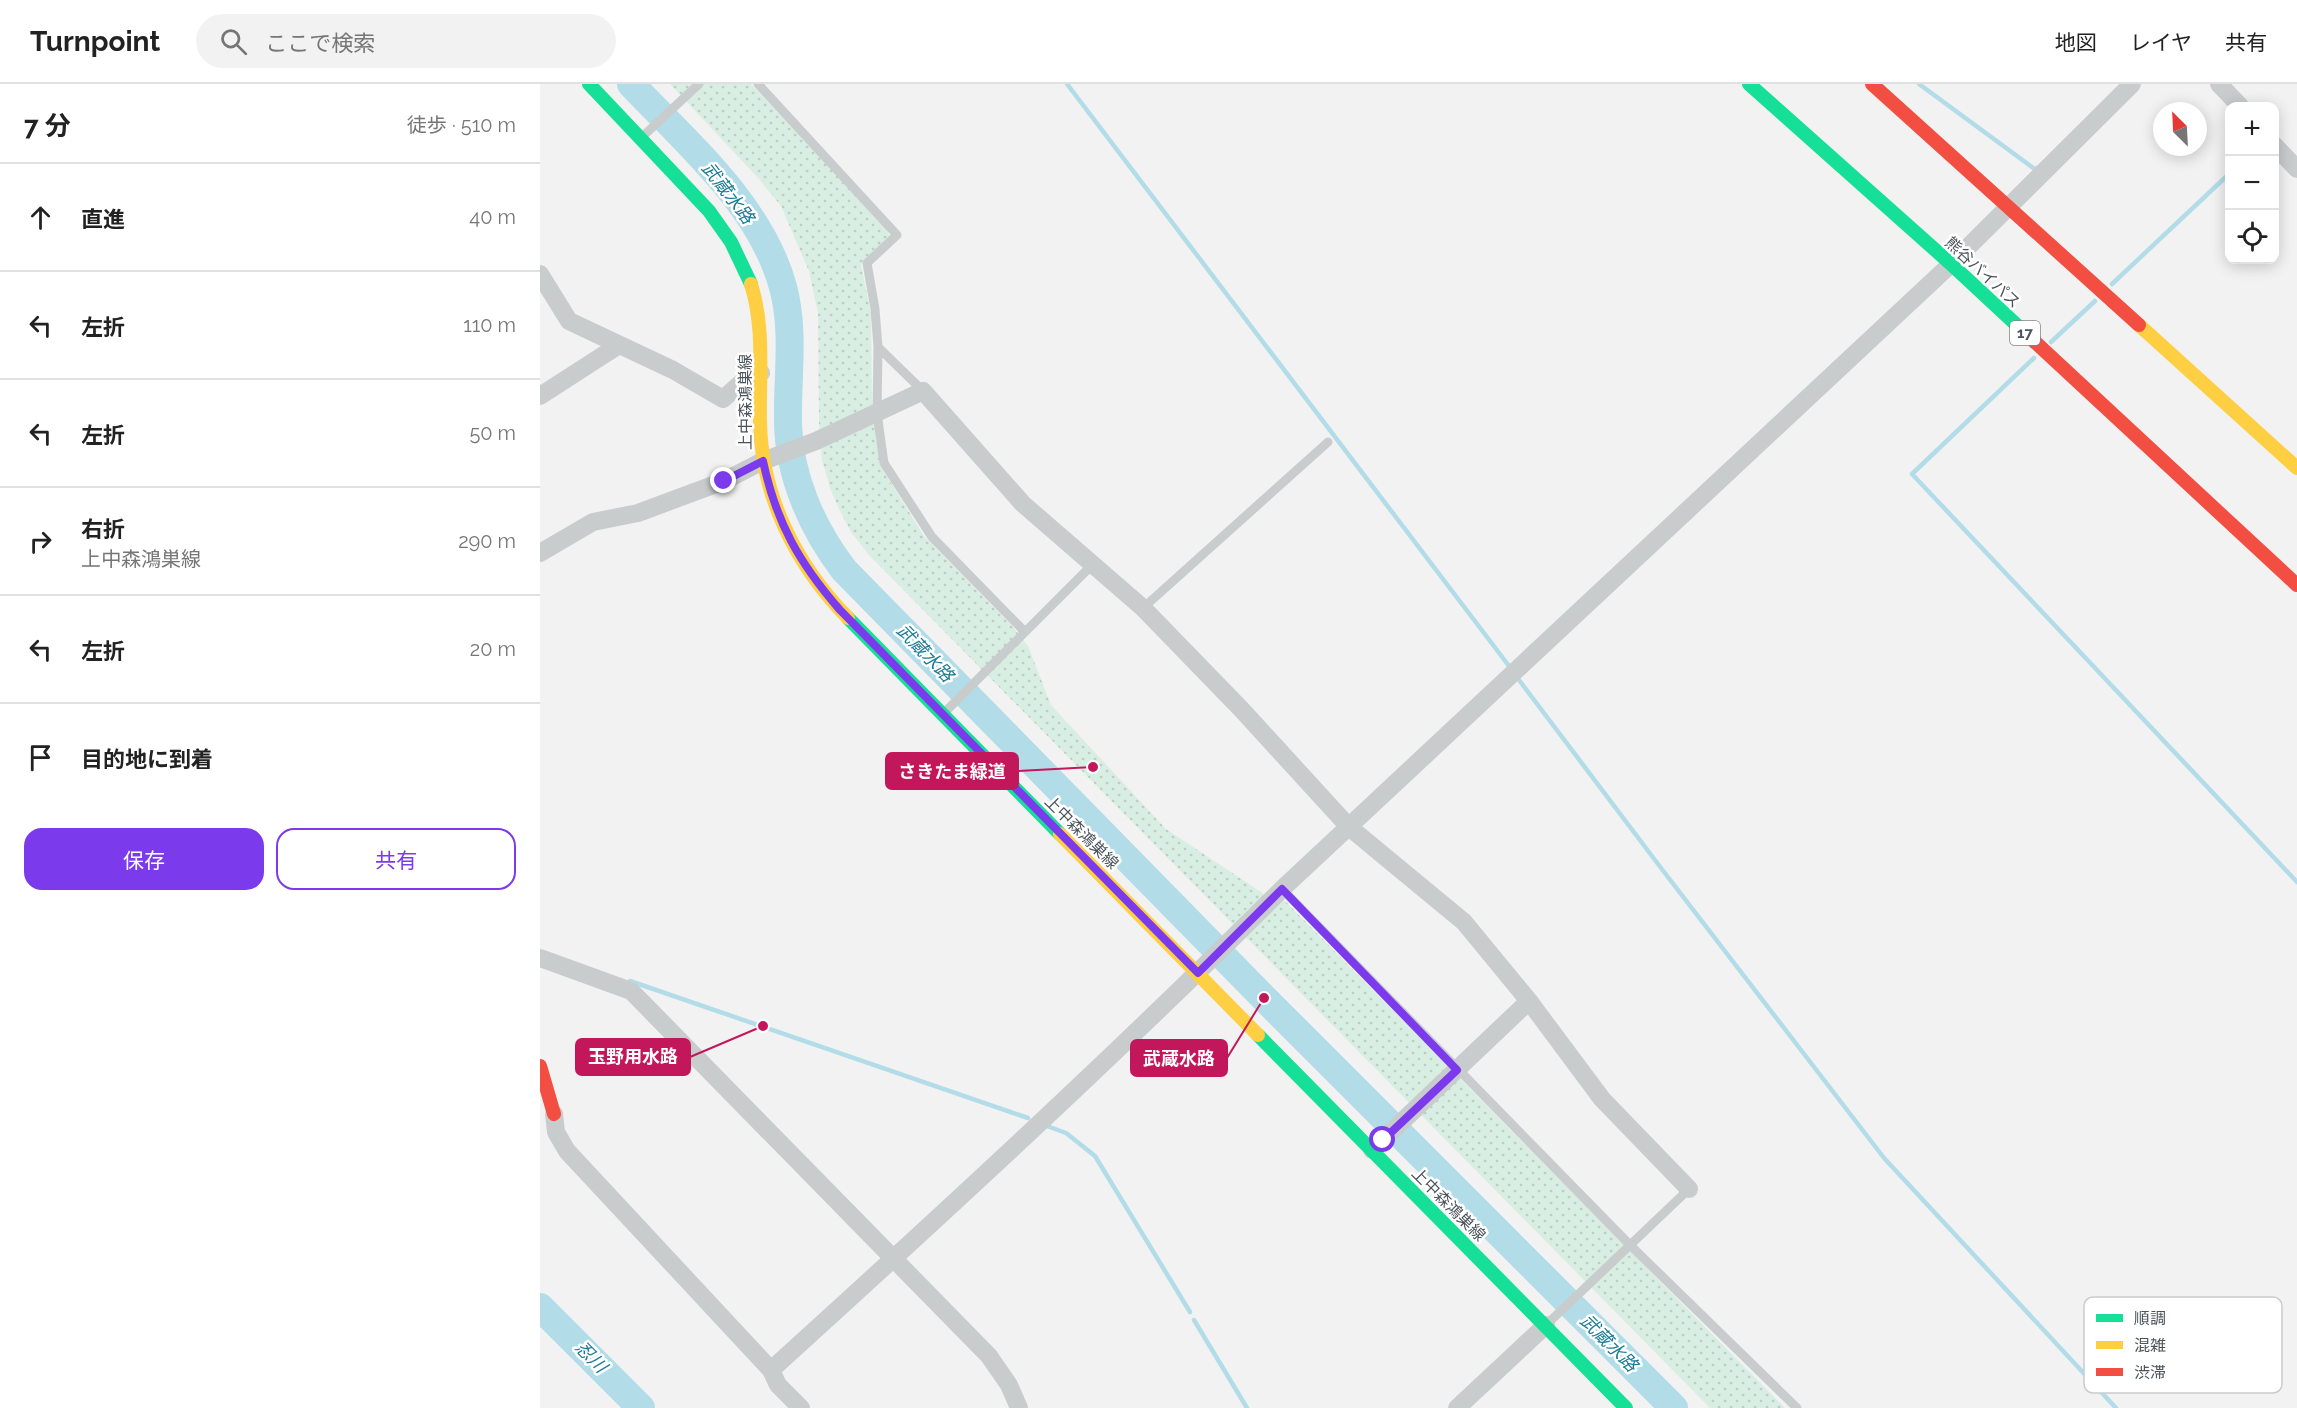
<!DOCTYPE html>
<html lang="ja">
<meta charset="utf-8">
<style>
:root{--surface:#fff;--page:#f2f2f2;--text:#222;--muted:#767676;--line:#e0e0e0;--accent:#7c3aed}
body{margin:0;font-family:Raleway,"Noto Sans JP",sans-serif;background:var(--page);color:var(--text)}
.controls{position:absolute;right:18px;top:18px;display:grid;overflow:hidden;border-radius:12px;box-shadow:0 3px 15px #0003}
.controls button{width:54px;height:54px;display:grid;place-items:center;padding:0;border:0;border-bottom:2px solid var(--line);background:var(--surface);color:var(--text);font:30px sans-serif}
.compass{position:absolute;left:1613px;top:18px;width:54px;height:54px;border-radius:50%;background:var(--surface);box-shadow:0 3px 15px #0003;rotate:336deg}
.stop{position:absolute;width:18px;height:18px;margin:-14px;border:4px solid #7c3aed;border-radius:50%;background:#fff}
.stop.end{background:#7c3aed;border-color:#fff;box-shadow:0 2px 6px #0008}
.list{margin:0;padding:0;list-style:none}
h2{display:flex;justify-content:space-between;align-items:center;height:78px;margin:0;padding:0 24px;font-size:26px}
h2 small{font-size:20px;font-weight:400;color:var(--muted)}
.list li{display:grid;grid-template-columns:39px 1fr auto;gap:18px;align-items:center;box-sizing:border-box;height:108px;padding:0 24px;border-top:2px solid var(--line)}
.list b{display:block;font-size:22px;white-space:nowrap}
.list p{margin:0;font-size:20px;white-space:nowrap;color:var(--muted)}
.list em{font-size:20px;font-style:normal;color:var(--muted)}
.actions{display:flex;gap:12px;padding:18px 24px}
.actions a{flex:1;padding:14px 0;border:2px solid var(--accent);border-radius:18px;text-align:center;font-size:21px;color:var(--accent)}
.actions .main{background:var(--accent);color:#fff}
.icon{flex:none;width:33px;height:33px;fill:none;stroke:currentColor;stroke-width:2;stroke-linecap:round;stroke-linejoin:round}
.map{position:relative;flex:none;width:1757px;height:1324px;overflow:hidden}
header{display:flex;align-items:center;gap:36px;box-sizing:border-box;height:84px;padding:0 30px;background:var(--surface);border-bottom:2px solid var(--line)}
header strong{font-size:28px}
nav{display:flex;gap:33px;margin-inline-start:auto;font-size:21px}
.search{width:420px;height:54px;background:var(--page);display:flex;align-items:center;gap:15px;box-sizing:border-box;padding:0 21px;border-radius:33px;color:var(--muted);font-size:22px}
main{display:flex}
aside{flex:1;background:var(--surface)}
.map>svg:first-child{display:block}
.grass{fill:url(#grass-dots)}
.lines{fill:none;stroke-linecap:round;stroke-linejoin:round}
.stream{stroke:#b2dce7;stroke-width:4.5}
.river{stroke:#b2dce7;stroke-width:28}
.lane{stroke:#c9cccd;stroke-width:9}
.street{stroke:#c9cccd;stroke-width:18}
.fast{stroke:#16e098;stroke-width:14}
.slow{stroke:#ffcf43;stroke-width:14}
.jam{stroke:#f24e42;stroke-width:14}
.route{stroke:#7c3aed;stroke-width:8}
.labels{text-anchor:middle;stroke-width:5;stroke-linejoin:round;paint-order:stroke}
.shield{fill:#fff;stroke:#81878d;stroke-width:1.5}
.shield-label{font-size:15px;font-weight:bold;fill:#4b545c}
.street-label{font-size:16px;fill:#4b545c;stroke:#fff}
.water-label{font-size:18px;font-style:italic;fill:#1c7b95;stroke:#fff}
.key{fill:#fff;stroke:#c9ccce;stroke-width:1.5}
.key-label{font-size:16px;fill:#4b545c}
.leader{fill:none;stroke:#c2185b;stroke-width:2}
.callout-dot{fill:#c2185b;stroke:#fff;stroke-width:2}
.callout{fill:#c2185b;stroke:#c2185b;stroke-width:2}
.callout-label{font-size:18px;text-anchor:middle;font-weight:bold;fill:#fff}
</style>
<header>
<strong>Turnpoint</strong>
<div class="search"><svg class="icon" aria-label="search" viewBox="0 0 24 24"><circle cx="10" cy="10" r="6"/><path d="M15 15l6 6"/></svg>ここで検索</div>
<nav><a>地図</a><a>レイヤ</a><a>共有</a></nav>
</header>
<main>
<aside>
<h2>7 分<small>徒歩 · 510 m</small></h2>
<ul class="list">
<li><svg class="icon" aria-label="ahead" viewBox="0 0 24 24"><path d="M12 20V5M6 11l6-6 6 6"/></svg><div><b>直進</b></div><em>40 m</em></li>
<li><svg class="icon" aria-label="left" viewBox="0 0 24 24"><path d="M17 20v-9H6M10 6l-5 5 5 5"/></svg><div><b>左折</b></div><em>110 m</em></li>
<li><svg class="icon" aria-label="left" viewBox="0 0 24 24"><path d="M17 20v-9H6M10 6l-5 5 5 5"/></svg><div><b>左折</b></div><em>50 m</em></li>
<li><svg class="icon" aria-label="right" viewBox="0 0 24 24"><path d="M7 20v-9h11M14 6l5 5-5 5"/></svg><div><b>右折</b><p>上中森鴻巣線</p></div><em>290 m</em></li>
<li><svg class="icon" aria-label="left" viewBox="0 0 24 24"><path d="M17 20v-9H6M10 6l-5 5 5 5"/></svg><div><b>左折</b></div><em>20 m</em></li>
<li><svg class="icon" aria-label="arrive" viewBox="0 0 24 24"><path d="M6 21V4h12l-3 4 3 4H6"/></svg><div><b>目的地に到着</b></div></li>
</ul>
<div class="actions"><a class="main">保存</a><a>共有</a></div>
</aside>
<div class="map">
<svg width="1757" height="1324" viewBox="0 0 1757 1324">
<defs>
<pattern id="grass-dots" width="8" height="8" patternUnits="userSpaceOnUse" patternTransform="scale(1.5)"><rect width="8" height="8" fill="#d9eee2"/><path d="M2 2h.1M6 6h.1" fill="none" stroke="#bccec4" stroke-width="1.8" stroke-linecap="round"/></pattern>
</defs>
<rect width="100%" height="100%" fill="#f2f2f2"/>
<path class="grass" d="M 130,0 L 211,0 L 345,142 L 350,152 L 321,180 L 331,230 L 332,322 L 341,383 L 384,452 L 472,542 L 488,562 L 511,621 L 626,745 L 721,808 L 736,821 L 743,815 L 1245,1324 L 1170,1324 L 329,471 L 311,448 L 301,429 L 290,404 L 282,376 L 279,340 L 278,229 L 269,187 L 241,122 L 219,95 Z"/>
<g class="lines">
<path class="stream" d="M 527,0 L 969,582
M 1379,0 L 1496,86 L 1497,84
M 1572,200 L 1690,89
M 1511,258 L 1555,217
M 1494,274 L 1372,390 L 1757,798
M 979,596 L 1121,784 L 1344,1074 L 1576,1324
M 90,897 L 488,1034
M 507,1042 L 526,1049 L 555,1072 L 650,1228
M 654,1236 L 707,1324"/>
<path class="river" d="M 91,0 C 147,59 221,122 243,203 C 255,248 247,292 248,339 C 249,392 272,444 304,486 L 724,914 L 1134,1324
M 0,1223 L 101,1324"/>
<path class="lane" d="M 218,0 L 357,151 L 327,179 L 335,225 L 338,263 L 337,329 L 344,379 L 392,453 L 485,548
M 102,53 L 159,0
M 338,263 L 383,307
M 603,524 L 788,358
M 403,630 L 552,481
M 742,805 L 1090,1161 L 1257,1324
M 1006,1241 L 1149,1105"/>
<path class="street" d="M 1679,0 L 1700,22
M 1734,61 L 1757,85
M 0,190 L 29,237 L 133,286 L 183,315 L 201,299 L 221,289
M 0,312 L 79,261
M 0,469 L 53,438 L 98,429 L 184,397 L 223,377 L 276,357 L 383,307 L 483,420 L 603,524 L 702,626 L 809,743 L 924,838 L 989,917 L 1062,1015 L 1149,1105
M 0,874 L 91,907 L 97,913 L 449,1272 L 469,1301 L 479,1324
M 14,1030 L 16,1048 L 27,1067 L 231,1286 L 238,1301 L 261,1324
M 832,1066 L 989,917
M 231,1286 C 404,1129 577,970 742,805 L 1411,180 L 1592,0
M 917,1324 L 1006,1241"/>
<path class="fast" d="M 49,0 L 169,127 L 191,158 L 211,200
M 1209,0 L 1411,180 L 1495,258
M 308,534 L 520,750
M 718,951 L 1086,1324"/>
<path class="slow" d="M 211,200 C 225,245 219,291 220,337 C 221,412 256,481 308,534
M 1599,241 L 1757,384
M 520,750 L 718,951"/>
<path class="jam" d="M 1332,0 L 1599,241
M 1495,258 L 1757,501
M 0,982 L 14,1030"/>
</g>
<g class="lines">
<path class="route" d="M 184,397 L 223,377 C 236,438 259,479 300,526 L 658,889 L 742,805 L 917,986 L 843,1056"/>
</g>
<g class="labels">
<rect class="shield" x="1470" y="237" width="30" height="24" rx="4.5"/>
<g class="shield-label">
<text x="1485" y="254">17</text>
</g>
<g class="street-label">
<text transform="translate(1443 188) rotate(43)" y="6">熊谷バイパス</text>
<text transform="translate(205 318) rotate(-90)" y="6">上中森鴻巣線</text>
<text transform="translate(542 748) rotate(45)" y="6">上中森鴻巣線</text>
<text transform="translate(909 1120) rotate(45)" y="6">上中森鴻巣線</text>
</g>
<g class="water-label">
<text transform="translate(188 109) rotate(52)" y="6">武蔵水路</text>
<text transform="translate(385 569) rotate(46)" y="6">武蔵水路</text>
<text transform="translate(1069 1259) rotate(45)" y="6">武蔵水路</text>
<text transform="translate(51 1273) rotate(45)" y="6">忍川</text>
</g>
</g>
<rect x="1544" y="1213" width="198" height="96" rx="9" class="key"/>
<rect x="1556" y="1230" width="27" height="8" fill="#16e098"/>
<rect x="1556" y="1257" width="27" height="8" fill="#ffcf43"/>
<rect x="1556" y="1284" width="27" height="8" fill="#f24e42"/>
<g class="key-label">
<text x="1594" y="1240">順調</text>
<text x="1594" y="1267">混雑</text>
<text x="1594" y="1294">渋滞</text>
</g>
<path class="leader" d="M553 683L478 687M223 942L150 973M724 914L687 974"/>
<g class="callout-dot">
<circle cx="553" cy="683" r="6"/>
<circle cx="223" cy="942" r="6"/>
<circle cx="724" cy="914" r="6"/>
</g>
<g class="callout">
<rect x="346" y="669" width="132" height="36" rx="6"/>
<rect x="36" y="955" width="114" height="36" rx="6"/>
<rect x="591" y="956" width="96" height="36" rx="6"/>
</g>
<g class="callout-label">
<text x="412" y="694">さきたま緑道</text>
<text x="93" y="979">玉野用水路</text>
<text x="639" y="981">武蔵水路</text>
</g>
</svg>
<div class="controls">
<button>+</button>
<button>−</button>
<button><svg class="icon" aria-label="locate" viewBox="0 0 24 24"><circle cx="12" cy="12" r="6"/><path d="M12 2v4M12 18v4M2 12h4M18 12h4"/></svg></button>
</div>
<svg class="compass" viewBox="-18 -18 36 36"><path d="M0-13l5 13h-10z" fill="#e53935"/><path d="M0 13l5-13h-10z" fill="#767676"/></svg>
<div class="stop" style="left:843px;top:1056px"></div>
<div class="stop end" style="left:184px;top:397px"></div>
</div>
</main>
